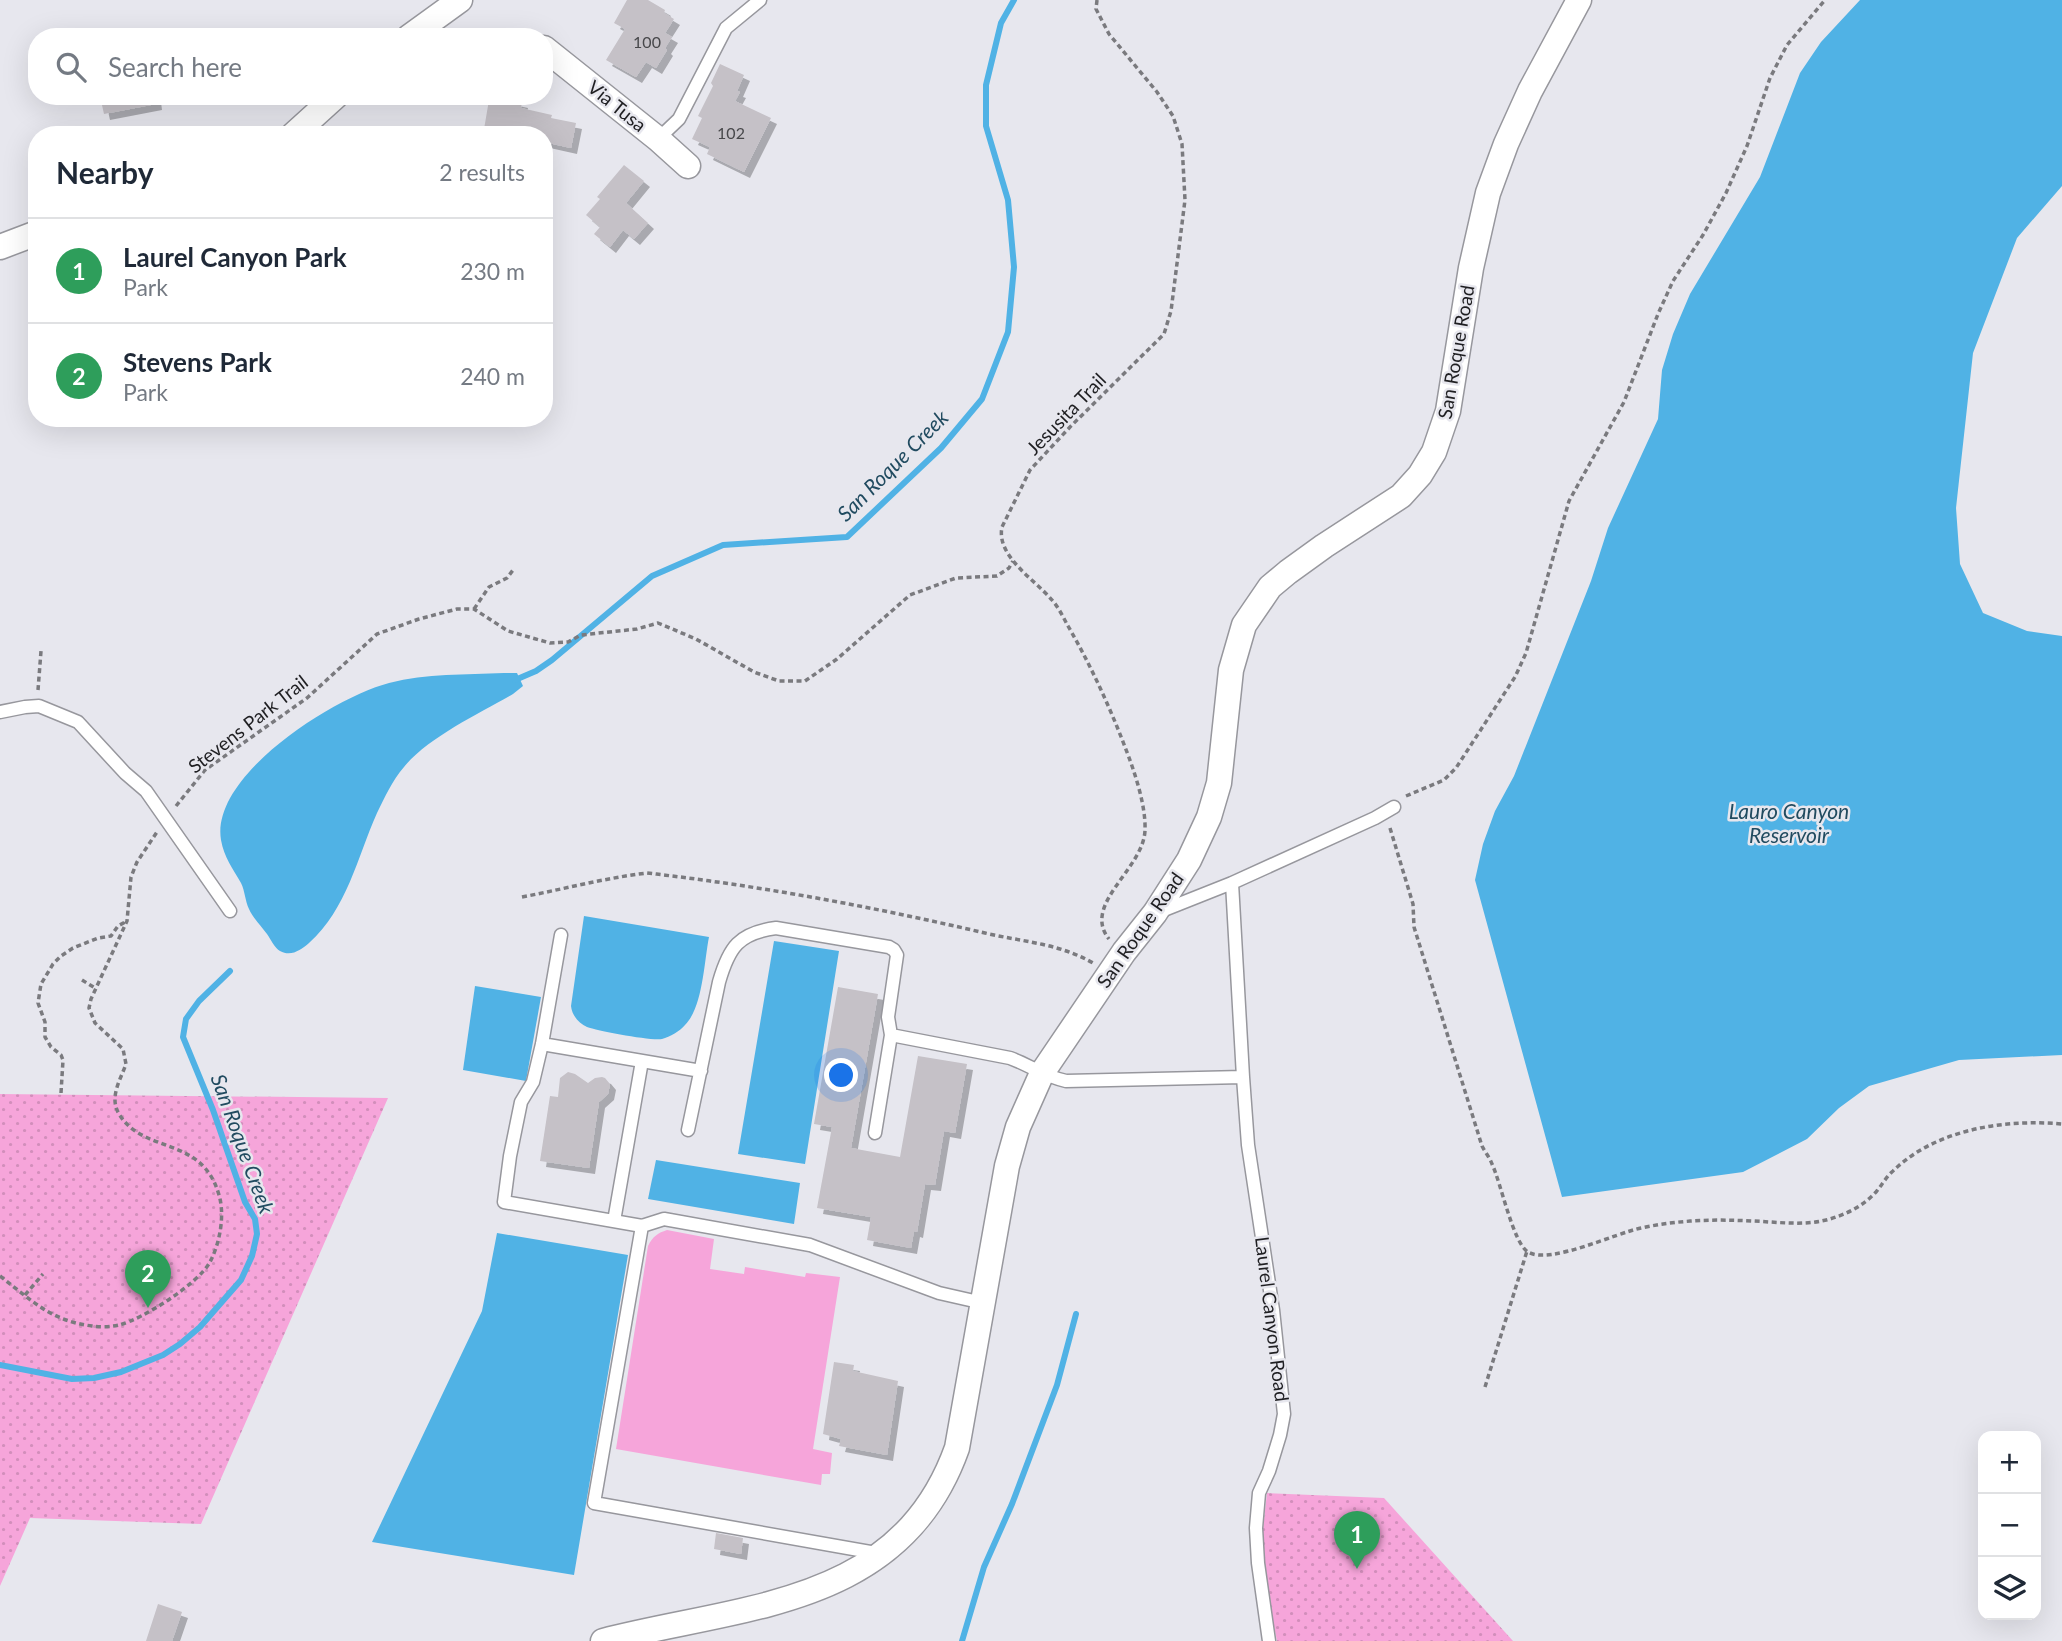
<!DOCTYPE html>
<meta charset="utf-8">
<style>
:root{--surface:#fff;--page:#f2f2f3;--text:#1f2937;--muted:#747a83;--line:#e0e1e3;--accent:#9b5d23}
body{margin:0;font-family:Lato,sans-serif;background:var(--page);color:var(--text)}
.controls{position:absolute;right:21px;bottom:21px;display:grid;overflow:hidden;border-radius:14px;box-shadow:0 7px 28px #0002}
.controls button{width:63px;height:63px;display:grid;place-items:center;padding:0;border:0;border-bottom:2px solid var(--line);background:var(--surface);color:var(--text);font:35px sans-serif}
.you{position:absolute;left:842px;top:1076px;width:24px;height:24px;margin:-18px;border:5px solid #fff;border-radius:50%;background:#1a73e8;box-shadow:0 0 0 10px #1a73e833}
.badge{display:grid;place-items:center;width:46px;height:46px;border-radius:50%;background:var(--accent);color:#fff;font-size:23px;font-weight:700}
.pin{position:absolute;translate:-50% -58px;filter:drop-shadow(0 2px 4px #0008)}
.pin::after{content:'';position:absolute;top:37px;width:24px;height:21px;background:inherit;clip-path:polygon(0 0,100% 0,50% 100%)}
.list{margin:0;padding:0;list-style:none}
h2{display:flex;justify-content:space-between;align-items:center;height:91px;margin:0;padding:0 28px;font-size:30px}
h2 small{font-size:23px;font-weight:400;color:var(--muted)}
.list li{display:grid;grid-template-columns:46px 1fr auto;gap:21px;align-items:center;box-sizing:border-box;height:105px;padding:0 28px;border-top:2px solid var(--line)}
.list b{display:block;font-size:26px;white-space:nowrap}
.list p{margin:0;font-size:23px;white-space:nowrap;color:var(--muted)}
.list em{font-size:23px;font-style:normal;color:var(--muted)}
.icon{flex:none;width:38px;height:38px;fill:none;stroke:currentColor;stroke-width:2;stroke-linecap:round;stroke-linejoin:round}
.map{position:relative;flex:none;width:2062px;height:1641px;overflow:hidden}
.search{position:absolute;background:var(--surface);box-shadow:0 7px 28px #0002;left:28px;top:28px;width:525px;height:77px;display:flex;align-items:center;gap:18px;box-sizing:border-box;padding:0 24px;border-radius:28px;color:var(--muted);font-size:26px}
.panel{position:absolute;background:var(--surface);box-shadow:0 7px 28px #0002;left:28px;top:126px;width:525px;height:301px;border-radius:28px}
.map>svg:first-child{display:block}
.grass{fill:#f6a5da}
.park{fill:url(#park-dots)}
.water{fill:#50b2e5}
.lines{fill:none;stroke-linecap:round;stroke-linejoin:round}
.stream{stroke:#50b2e5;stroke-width:6}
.building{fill:#c5c1c7;filter:url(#shadow)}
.lane-casing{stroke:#97979d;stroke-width:15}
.street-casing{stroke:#97979d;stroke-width:27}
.path{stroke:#7a7a7e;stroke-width:3.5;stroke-dasharray:5 3.5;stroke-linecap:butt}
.lane{stroke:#fff;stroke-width:12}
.street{stroke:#fff;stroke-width:24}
.labels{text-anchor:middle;stroke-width:5;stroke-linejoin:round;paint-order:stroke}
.number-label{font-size:16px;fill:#48484b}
.street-label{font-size:19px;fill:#1f1f22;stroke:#e7e7ee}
.water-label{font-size:21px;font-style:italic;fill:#214b60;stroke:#e7e7ee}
</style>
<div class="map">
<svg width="2062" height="1641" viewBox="0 0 2062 1641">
<defs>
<pattern id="park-dots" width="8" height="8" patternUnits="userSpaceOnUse" patternTransform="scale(1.75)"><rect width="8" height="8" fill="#f6a5da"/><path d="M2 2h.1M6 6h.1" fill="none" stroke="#d28ebb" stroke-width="1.8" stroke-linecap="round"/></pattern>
<filter id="shadow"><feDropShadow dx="6" dy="6" stdDeviation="0" flood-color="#0004"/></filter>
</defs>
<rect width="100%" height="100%" fill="#e7e7ee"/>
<path class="grass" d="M 667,1230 L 714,1239 L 710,1269 L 744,1274 L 745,1267 L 805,1277 L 806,1273 L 840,1277 L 813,1449 L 832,1453 L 830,1474 L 822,1474 L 821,1485 L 616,1449 L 648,1246 C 653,1236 658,1233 667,1230 Z"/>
<path class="park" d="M 0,1094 L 388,1098 L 201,1524 L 30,1518 L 0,1586 Z
M 1267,1493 L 1384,1498 L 1513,1641 L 1277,1641 L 1269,1601 L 1262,1538 Z"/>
<path class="water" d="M 1860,0 L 2062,0 L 2062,186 L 2017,238 L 1973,353 L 1956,508 L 1960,564 L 1983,613 L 2027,631 L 2062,636 L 2062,1055 L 1959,1060 L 1869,1086 L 1839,1108 L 1807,1139 L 1743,1172 L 1562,1197 L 1475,880 L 1483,844 L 1495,811 L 1514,776 L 1591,581 L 1608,528 L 1658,419 L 1662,370 L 1673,334 L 1690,294 L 1760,177 L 1800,73 L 1821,42 Z
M 504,673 L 517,673 L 523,686 L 513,694 C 480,713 427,738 404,767 C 392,781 385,797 377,813 C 357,858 347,909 309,943 C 301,950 291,957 280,951 C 275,948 271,940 267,934 C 261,926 253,918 249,909 C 245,901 245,891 241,883 C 233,869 224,857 221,840 C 210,775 335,697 389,683 C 427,673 465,675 504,673 Z
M 584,916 L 709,937 C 704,962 703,1007 685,1025 C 680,1031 670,1037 662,1039 C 651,1041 598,1031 587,1027 C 579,1023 572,1016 571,1006 Z
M 774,941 L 839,951 L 805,1164 L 738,1154 Z
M 475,986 L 541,997 L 526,1081 L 463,1070 Z
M 656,1160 L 800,1183 L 794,1224 L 648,1199 Z
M 497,1233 L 628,1255 L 574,1575 L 372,1542 L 482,1311 Z"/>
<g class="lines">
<path class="stream" d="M 515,680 L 536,671 L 552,660 L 652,576 L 723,545 L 847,537 L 941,448 L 982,399 L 1008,332 L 1014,267 L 1008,200 L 986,126 L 986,85 L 1001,23 L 1014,0
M 0,1365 L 72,1379 L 94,1378 L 121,1372 L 163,1355 L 180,1344 L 200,1327 L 241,1280 L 252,1256 L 257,1234 L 255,1219 L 245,1202 L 213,1110 L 183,1037 L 186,1019 L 199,1001 L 230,971
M 962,1641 L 984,1567 L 1012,1504 L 1057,1385 L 1076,1314"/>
</g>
<path class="building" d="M 627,0 L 648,0 L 665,10 L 664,13 L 674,19 L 665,33 L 672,37 L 665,48 L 667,50 L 656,68 L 646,62 L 636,77 L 606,60 L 625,29 L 614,23 Z
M 720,64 L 744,75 L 737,91 L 740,92 L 735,101 L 771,118 L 744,172 L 707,154 L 710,147 L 692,139 L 702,118 L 698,116 L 713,86 L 711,83 Z
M 100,96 L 155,96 L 156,104 L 104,114 Z
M 504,98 L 522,102 L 521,108 L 552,115 L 551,118 L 576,123 L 571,148 L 544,142 L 544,135 L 483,135 L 489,100 L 503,103 Z
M 624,165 L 644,181 L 626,203 L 648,223 L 634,239 L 623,230 L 610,247 L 594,234 L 600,227 L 586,215 L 600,199 L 597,197 Z
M 838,987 L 878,994 L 851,1148 L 900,1157 L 918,1056 L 967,1064 L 955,1133 L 944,1131 L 935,1185 L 925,1184 L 917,1232 L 914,1231 L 911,1248 L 867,1240 L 871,1217 L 817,1208 L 832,1127 L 814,1124 Z
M 568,1072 L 575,1074 L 588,1083 L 595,1078 L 602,1077 L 605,1078 L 610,1084 L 608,1094 L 599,1102 L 589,1168 L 540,1161 L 550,1096 L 558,1097 L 560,1078 Z
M 834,1362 L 854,1365 L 853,1371 L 898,1381 L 887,1455 L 839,1446 L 841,1439 L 823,1434 Z
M 716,1533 L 743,1538 L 741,1554 L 714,1549 Z
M 158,1604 L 182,1612 L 172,1641 L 146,1641 Z"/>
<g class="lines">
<defs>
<path id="lane" d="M 658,139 L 679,119 L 726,28 L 760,0
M 0,712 L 25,707 L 39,706 L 78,722 L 125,773 L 146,791 L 230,911
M 1159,912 L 1232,883 L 1375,818 L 1394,807
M 561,935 L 542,1044 L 533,1082 L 521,1102 L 510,1156 L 504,1202 L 642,1226
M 891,1035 L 1010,1058 C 1029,1065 1046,1077 1066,1081 L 1243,1077 L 1232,883
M 542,1044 L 701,1071
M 1243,1077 L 1248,1145 L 1273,1310 L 1284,1414 L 1280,1435 L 1269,1471 L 1259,1493 L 1256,1528 L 1258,1563 L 1269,1641
M 688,1130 L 719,982 C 729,947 739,933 776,928 L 889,947 L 894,950 L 897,955 L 888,1017 L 891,1035 L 875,1133
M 614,1221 L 642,1061
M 876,1553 L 594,1503 L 642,1226 L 664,1219 L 810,1245 L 939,1293 L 983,1303"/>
<path id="street" d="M 409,37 L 460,0
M 544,48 L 658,139 L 688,166
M 293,135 L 336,96
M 0,247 L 37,233
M 603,1641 C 741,1605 900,1608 957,1448 L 1007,1166 L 1018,1127 L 1042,1073 L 1124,952 L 1155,913 L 1189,860 L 1209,817 L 1219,783 L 1231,670 L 1244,625 L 1270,587 L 1288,572 L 1324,546 L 1401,496 L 1420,475 L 1434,452 L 1448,411 L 1471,268 L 1488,193 L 1506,144 L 1530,91 L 1579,0"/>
</defs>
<use href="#lane" class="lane-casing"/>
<use href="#street" class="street-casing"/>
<path class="path" d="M 1097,0 L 1096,9 L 1109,34 L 1157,92 L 1173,116 L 1182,144 L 1185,200 L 1171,311 L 1164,334 L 1070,427 L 1030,470 L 1002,527 C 996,556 1034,579 1051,599 C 1058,606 1063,617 1068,626 C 1090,664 1109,705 1125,747 C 1134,770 1146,805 1145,830 C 1144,869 1081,904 1109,939
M 474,609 L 489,587 L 507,578 L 513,570
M 38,690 L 41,651
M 1406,796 L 1444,780 L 1456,768 L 1515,677 L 1526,653 L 1569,501 L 1624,402 L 1658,314 L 1673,281 L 1703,235 L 1726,193 L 1747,146 L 1770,78 L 1787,45 L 1825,0
M 176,806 L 205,770 L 307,698 L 377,634 L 419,619 L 457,609 L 474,609 L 508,631 L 550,643 L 568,642 L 581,635 L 637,629 L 658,623 L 696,639 L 754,672 L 779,681 L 805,681 L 837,659 L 910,595 L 956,578 L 997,576 L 1009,568 L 1013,561
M 1390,828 L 1413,904 L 1414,927 L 1482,1146 C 1485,1152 1490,1158 1492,1164 C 1501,1183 1513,1243 1528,1252 C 1550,1265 1616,1233 1641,1228 C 1678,1220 1714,1219 1752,1221 C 1780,1222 1809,1227 1836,1217 C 1851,1212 1865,1204 1876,1192 C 1882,1185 1886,1177 1893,1171 C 1936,1129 2004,1119 2062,1124
M 522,897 C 564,889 605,878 647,873 C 761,886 874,907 985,933 C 1023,942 1058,943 1093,963
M 82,980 L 95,988
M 61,1093 L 63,1060 L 61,1055 L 51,1047 L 45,1037 L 45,1022 L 38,1003 L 41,984 L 53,964 L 61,956 L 73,948 L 98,938 L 111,936 L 118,926 L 125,922
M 0,1276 C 31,1300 51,1321 92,1326 C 100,1327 110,1327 119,1325 C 143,1319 198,1284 210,1262 C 220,1243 225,1215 219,1195 C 202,1135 144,1155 119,1114 C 109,1097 120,1081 126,1064 L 123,1049 L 95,1023 L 89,1008 L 91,999 L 127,921 L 131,877 L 137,862 L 157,832
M 25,1295 L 43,1274
M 1485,1387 L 1527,1251"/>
<use href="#lane" class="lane"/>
<use href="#street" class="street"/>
</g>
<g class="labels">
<g class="number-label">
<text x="647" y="48">100</text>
<text x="731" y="139">102</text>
</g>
<g class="street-label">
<text transform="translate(617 106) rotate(39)" y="7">Via Tusa</text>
<text transform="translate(1456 352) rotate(-80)" y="7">San Roque Road</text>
<text transform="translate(1066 414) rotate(-46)" y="7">Jesusita Trail</text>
<text transform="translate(248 724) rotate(-38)" y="7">Stevens Park Trail</text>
<text transform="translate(1140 930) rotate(-55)" y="7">San Roque Road</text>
<text transform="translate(1272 1319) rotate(83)" y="7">Laurel Canyon Road</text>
</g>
<g class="water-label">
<text transform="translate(893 466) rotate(-45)" y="7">San Roque Creek</text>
<text x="1789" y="819">Lauro Canyon<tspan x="1789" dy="24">Reservoir</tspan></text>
<text transform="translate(242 1144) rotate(70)" y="7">San Roque Creek</text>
</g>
</g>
</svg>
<div class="controls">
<button>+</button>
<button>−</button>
<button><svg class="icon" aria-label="layers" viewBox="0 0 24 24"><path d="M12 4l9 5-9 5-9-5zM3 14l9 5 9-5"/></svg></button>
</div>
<div class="you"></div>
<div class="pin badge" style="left:1357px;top:1569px;background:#2e9e5b">1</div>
<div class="pin badge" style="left:148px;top:1308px;background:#2e9e5b">2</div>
<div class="search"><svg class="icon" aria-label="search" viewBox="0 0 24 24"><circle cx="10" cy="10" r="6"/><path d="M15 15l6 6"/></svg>Search here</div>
<section class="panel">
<h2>Nearby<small>2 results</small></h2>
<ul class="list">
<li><span class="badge" style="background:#2e9e5b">1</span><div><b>Laurel Canyon Park</b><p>Park</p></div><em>230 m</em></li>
<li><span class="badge" style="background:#2e9e5b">2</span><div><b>Stevens Park</b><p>Park</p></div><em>240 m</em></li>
</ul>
</section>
</div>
